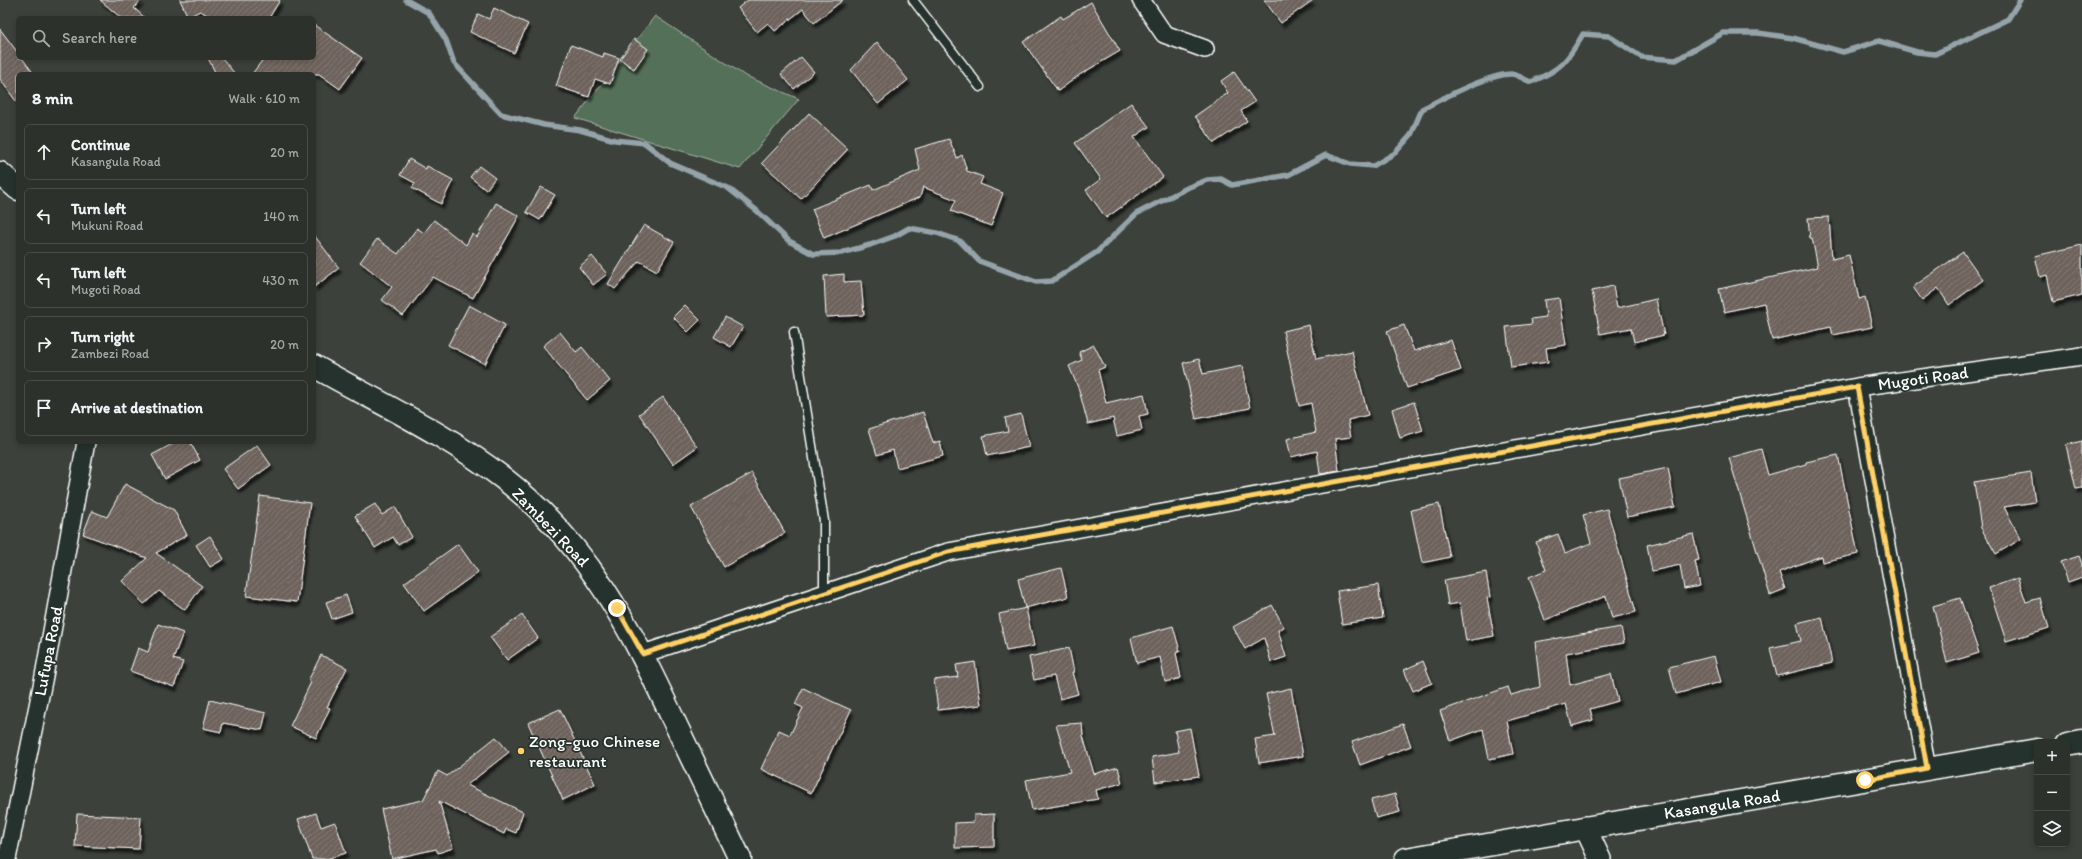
<!DOCTYPE html>
<meta charset="utf-8">
<style>
:root{--surface:#2d312c;--page:#353934;--text:#f1f3f6;--muted:#a7a9a9;--line:#484c48}
body{margin:0;font-family:Itim,sans-serif;background:var(--page);color:var(--text)}
.controls{position:absolute;right:12px;bottom:12px;display:grid;overflow:hidden;border-radius:6px;box-shadow:0 2px 6px #0003}
.controls button{width:36px;height:36px;display:grid;place-items:center;padding:0;border:0;border-bottom:1px solid var(--line);background:var(--surface);color:var(--text);font:20px sans-serif}
.stop{position:absolute;width:12px;height:12px;margin:-9px;border:3px solid #ffd166;border-radius:50%;background:#fff}
.stop.end{background:#ffd166;border-color:#fff;box-shadow:0 1px 4px #0008}
.list{margin:0;padding:0;list-style:none}
h2{display:flex;justify-content:space-between;align-items:center;height:52px;margin:0;padding:0 16px;font-size:17px}
h2 small{font-size:13px;font-weight:400;color:var(--muted)}
.list li{display:grid;grid-template-columns:26px 1fr auto;gap:12px;align-items:center;box-sizing:border-box;height:56px;margin:0 8px 8px;padding:0 8px;border:1px solid var(--line);border-radius:6px}
.list b{display:block;font-size:15px;white-space:nowrap}
.list p{margin:0;font-size:13px;white-space:nowrap;color:var(--muted)}
.list em{font-size:13px;font-style:normal;color:var(--muted)}
.icon{flex:none;width:22px;height:22px;fill:none;stroke:currentColor;stroke-width:2;stroke-linecap:round;stroke-linejoin:round}
.map{position:relative;flex:none;width:2082px;height:859px;overflow:hidden}
.search{position:absolute;background:var(--surface);box-shadow:0 2px 6px #0003;left:16px;top:16px;width:300px;height:44px;display:flex;align-items:center;gap:10px;box-sizing:border-box;padding:0 14px;border-radius:6px;color:var(--muted);font-size:15px}
.panel{position:absolute;background:var(--surface);box-shadow:0 2px 6px #0003;left:16px;top:72px;width:300px;height:372px;border-radius:6px}
.map>svg:first-child{display:block}
.grass{fill:#547058;stroke:#aab8ac}
.lines{fill:none;stroke-linecap:round;stroke-linejoin:round}
.stream{stroke:#95a3aa;stroke-width:5.5}
.building{fill:url(#building-hatch);stroke:#fff;filter:url(#shadow)}
.service-casing{stroke:#fff;stroke-width:11}
.minor-casing{stroke:#fff;stroke-width:20}
.tertiary-casing{stroke:#fff;stroke-width:24}
.secondary-casing{stroke:#fff;stroke-width:25}
.service{stroke:#26332d;stroke-width:8}
.minor{stroke:#26332d;stroke-width:17}
.tertiary{stroke:#26332d;stroke-width:21}
.secondary{stroke:#26332d;stroke-width:22}
.route{stroke:#ffd166;stroke-width:5}
.poi-dot{fill:#ffd166;stroke:#26332d;stroke-width:1.5}
.labels{text-anchor:middle;stroke-width:3.5;stroke-linejoin:round;paint-order:stroke}
.street-label{font-size:17px;fill:#fff;stroke:#26332d}
.poi-label{font-size:17px;fill:#fff;stroke:#26332d;text-anchor:start}
</style>
<div class="map">
<svg width="2082" height="859" viewBox="0 0 2082 859">
<defs>
<pattern id="building-hatch" width="6" height="6" patternUnits="userSpaceOnUse"><rect width="6" height="6" fill="#6e625b"/><path d="M-1 1l2-2M0 6l6-6M5 7l2-2" fill="none" stroke="#847a74"/></pattern>
<filter id="shadow"><feDropShadow dx="2.5" dy="4.5" stdDeviation="1" flood-color="#0009"/></filter>
</defs>
<rect width="100%" height="100%" fill="#3c413b"/>
<filter id="ink" filterUnits="userSpaceOnUse"><feTurbulence type="fractalNoise" baseFrequency=".025" numOctaves="2"/><feDisplacementMap in="SourceGraphic" scale="8" xChannelSelector="R" yChannelSelector="G"/><feConvolveMatrix kernelMatrix="1 2 1 2 8 2 1 2 1" color-interpolation-filters="sRGB"/></filter>
<g filter="url(#ink)">
<path class="grass" d="M 655,16 L 744,75 L 799,99 L 740,169 L 575,118 Z"/>
<g class="lines">
<path class="stream" d="M 406,0 L 429,13 L 446,40 L 454,63 L 501,114 L 544,125 L 580,130 L 615,140 L 645,143 L 670,163 L 728,188 L 756,210 L 789,241 L 813,254 L 841,253 L 870,245 L 895,236 L 909,228 L 937,233 L 960,241 L 979,261 L 1036,282 L 1052,281 L 1097,252 L 1136,214 L 1189,187 L 1207,180 L 1221,179 L 1232,185 L 1288,175 L 1326,155 L 1350,164 L 1373,166 L 1395,153 L 1411,135 L 1422,109 C 1441,99 1490,74 1511,74 C 1517,74 1525,80 1531,82 C 1560,70 1567,62 1583,34 L 1609,36 L 1641,57 L 1676,60 L 1723,33 L 1758,33 L 1793,38 L 1843,52 L 1879,41 L 1917,52 L 1935,54 L 2008,19 L 2020,0"/>
</g>
<path class="building" d="M 100,0 L 141,0 L 134,8 L 145,18 L 121,18 Z
M 180,0 L 280,0 L 269,18 L 213,18 L 200,11 L 188,17 Z
M 748,0 L 843,0 L 814,23 L 803,9 L 775,31 L 768,23 L 757,32 L 738,8 Z
M 1264,0 L 1313,0 L 1281,23 Z
M 1091,2 L 1120,51 L 1081,74 L 1058,91 L 1023,42 L 1061,16 L 1063,19 Z
M 494,8 L 528,24 L 514,53 L 470,32 L 478,14 L 489,19 Z
M 314,25 L 362,58 L 340,89 L 319,74 L 252,74 L 264,58 L 314,58 Z
M 0,29 L 18,53 L 18,58 L 22,58 L 34,74 L 18,74 L 18,104 L 0,79 Z
M 634,39 L 648,49 L 634,69 L 620,59 Z
M 877,42 L 908,80 L 878,104 L 851,70 Z
M 571,45 L 603,57 L 604,53 L 619,58 L 610,84 L 595,79 L 589,97 L 556,86 Z
M 801,57 L 814,72 L 794,89 L 781,74 Z
M 208,58 L 222,58 L 235,74 L 216,74 Z
M 1234,72 L 1255,102 L 1241,111 L 1247,121 L 1214,143 L 1195,116 L 1228,93 L 1221,81 Z
M 1131,103 L 1149,127 L 1134,137 L 1163,177 L 1106,218 L 1086,190 L 1101,179 L 1075,143 Z
M 809,113 L 848,149 L 801,199 L 762,163 Z
M 949,139 L 957,158 L 962,155 L 967,171 L 983,177 L 980,184 L 1003,193 L 991,226 L 951,211 L 956,200 L 923,187 L 920,197 L 824,238 L 812,209 L 871,185 L 873,190 L 920,170 L 915,149 Z
M 409,159 L 426,169 L 427,166 L 453,180 L 441,204 L 412,188 L 415,183 L 400,175 Z
M 479,166 L 495,178 L 486,190 L 470,177 Z
M 541,187 L 555,195 L 540,220 L 526,212 Z
M 496,203 L 519,216 L 473,298 L 433,277 L 403,316 L 382,300 L 392,287 L 360,262 L 377,239 L 398,254 L 417,228 L 424,233 L 434,220 L 466,245 L 472,234 L 477,237 Z
M 1829,217 L 1832,259 L 1849,255 L 1859,299 L 1865,297 L 1872,327 L 1833,335 L 1831,327 L 1772,340 L 1764,303 L 1724,312 L 1719,289 L 1818,267 L 1812,238 L 1810,238 L 1808,218 Z
M 644,225 L 674,242 L 657,271 L 639,261 L 615,289 L 608,284 Z
M 314,235 L 339,268 L 314,287 Z
M 2082,245 L 2082,295 L 2053,302 L 2047,275 L 2040,277 L 2035,256 Z
M 1963,252 L 1983,280 L 1949,305 L 1938,288 L 1922,300 L 1913,287 Z
M 592,256 L 607,274 L 593,285 L 579,267 Z
M 844,274 L 844,282 L 861,281 L 864,315 L 826,317 L 824,276 Z
M 1613,286 L 1617,308 L 1656,299 L 1664,335 L 1634,342 L 1631,328 L 1600,334 L 1592,291 Z
M 1559,298 L 1566,345 L 1546,348 L 1548,362 L 1511,367 L 1506,327 L 1532,324 L 1531,319 L 1546,317 L 1544,300 Z
M 469,305 L 505,325 L 485,364 L 448,345 Z
M 685,305 L 700,320 L 688,332 L 673,317 Z
M 725,317 L 743,327 L 731,347 L 714,337 Z
M 1309,325 L 1316,359 L 1352,351 L 1368,415 L 1348,420 L 1351,437 L 1335,439 L 1339,471 L 1320,474 L 1317,451 L 1291,457 L 1287,439 L 1316,432 L 1311,403 L 1299,406 L 1283,331 Z
M 1404,325 L 1414,351 L 1451,340 L 1461,370 L 1407,388 L 1387,331 Z
M 560,332 L 576,352 L 582,347 L 610,381 L 587,400 L 543,346 Z
M 1094,345 L 1105,367 L 1098,370 L 1106,403 L 1144,394 L 1148,414 L 1139,416 L 1142,430 L 1117,436 L 1113,418 L 1088,424 L 1079,390 L 1069,366 L 1082,360 L 1079,352 Z
M 1199,359 L 1203,374 L 1242,366 L 1250,408 L 1196,419 L 1183,363 Z
M 663,397 L 697,447 L 673,464 L 639,414 Z
M 1414,402 L 1423,431 L 1400,438 L 1392,409 Z
M 923,412 L 933,443 L 940,441 L 943,456 L 897,468 L 893,450 L 877,455 L 869,429 Z
M 1021,414 L 1029,447 L 987,456 L 983,436 L 1008,431 L 1005,418 Z
M 2082,441 L 2082,488 L 2076,489 L 2066,445 Z
M 176,442 L 190,442 L 200,460 L 165,479 L 152,455 Z
M 257,445 L 271,465 L 238,489 L 223,469 Z
M 1761,449 L 1768,475 L 1806,464 L 1806,462 L 1838,455 L 1858,554 L 1822,562 L 1821,556 L 1779,572 L 1785,589 L 1770,595 L 1729,458 Z
M 1668,468 L 1675,507 L 1627,517 L 1619,478 Z
M 752,473 L 785,533 L 724,567 L 691,507 Z
M 2031,473 L 2035,502 L 2004,507 L 2021,539 L 1996,554 L 1981,528 L 1974,482 Z
M 125,484 L 174,510 L 187,535 L 156,553 L 202,586 L 185,610 L 159,591 L 144,604 L 122,581 L 147,558 L 83,534 L 92,511 L 107,517 Z
M 260,496 L 310,503 L 297,602 L 246,596 Z
M 375,504 L 382,515 L 395,507 L 412,537 L 398,545 L 393,537 L 375,548 L 355,516 Z
M 1439,504 L 1450,557 L 1422,563 L 1411,510 Z
M 1607,509 L 1636,612 L 1612,618 L 1606,596 L 1545,620 L 1529,577 L 1546,570 L 1536,542 L 1558,534 L 1565,553 L 1591,543 L 1583,515 Z
M 1693,534 L 1699,560 L 1695,561 L 1700,586 L 1684,589 L 1680,565 L 1652,571 L 1647,545 Z
M 210,536 L 224,559 L 210,567 L 196,545 Z
M 458,544 L 478,572 L 424,611 L 404,583 Z
M 2079,556 L 2082,564 L 2082,577 L 2068,582 L 2061,562 Z
M 1061,568 L 1068,597 L 1025,608 L 1018,579 Z
M 1486,572 L 1490,597 L 1487,598 L 1494,636 L 1466,641 L 1460,603 L 1448,605 L 1444,580 Z
M 2018,578 L 2026,602 L 2040,598 L 2049,628 L 2006,641 L 1989,588 Z
M 1378,585 L 1383,618 L 1342,624 L 1337,591 Z
M 346,595 L 352,612 L 332,619 L 326,602 Z
M 1960,598 L 1979,653 L 1947,663 L 1933,606 Z
M 1272,605 L 1284,627 L 1278,630 L 1286,657 L 1271,662 L 1264,638 L 1245,649 L 1233,627 Z
M 1026,608 L 1034,646 L 1006,651 L 999,614 Z
M 522,615 L 538,638 L 507,660 L 490,637 Z
M 1822,617 L 1832,663 L 1777,676 L 1770,648 L 1801,641 L 1797,623 Z
M 158,624 L 183,633 L 173,659 L 183,662 L 174,687 L 130,671 L 138,648 L 148,652 Z
M 1173,626 L 1180,651 L 1176,653 L 1181,678 L 1165,682 L 1160,657 L 1137,663 L 1131,638 Z
M 1621,627 L 1624,643 L 1566,653 L 1570,685 L 1611,674 L 1618,701 L 1590,709 L 1593,720 L 1572,726 L 1566,704 L 1507,721 L 1513,754 L 1489,759 L 1483,729 L 1450,741 L 1440,711 L 1508,687 L 1511,695 L 1540,687 L 1535,642 Z
M 1069,648 L 1074,672 L 1072,672 L 1078,694 L 1060,699 L 1054,676 L 1034,680 L 1029,657 Z
M 321,655 L 347,668 L 327,707 L 330,708 L 316,738 L 290,726 L 311,682 L 308,681 Z
M 1714,656 L 1721,682 L 1676,694 L 1669,667 Z
M 1423,661 L 1432,683 L 1413,691 L 1404,670 Z
M 975,662 L 981,705 L 938,710 L 934,680 L 958,677 L 956,665 Z
M 803,688 L 851,710 L 811,793 L 761,769 L 779,730 L 790,735 L 803,708 L 795,704 Z
M 1291,688 L 1303,756 L 1259,763 L 1255,739 L 1275,736 L 1266,694 Z
M 210,700 L 266,713 L 262,730 L 223,723 L 221,732 L 203,728 Z
M 560,709 L 595,784 L 563,800 L 528,723 Z
M 1082,723 L 1083,736 L 1094,774 L 1118,767 L 1122,783 L 1096,790 L 1098,799 L 1032,810 L 1026,780 L 1070,772 L 1056,725 Z
M 1403,724 L 1411,746 L 1360,765 L 1352,742 Z
M 1190,728 L 1199,776 L 1155,782 L 1152,757 L 1179,752 L 1175,731 Z
M 496,737 L 509,752 L 467,785 L 523,812 L 516,833 L 506,829 L 504,834 L 439,801 L 453,848 L 438,853 L 436,849 L 392,859 L 381,809 L 423,800 L 438,771 L 447,776 Z
M 1395,794 L 1400,812 L 1376,818 L 1371,800 Z
M 316,813 L 321,827 L 335,822 L 346,853 L 327,859 L 312,859 L 298,819 Z
M 77,814 L 141,817 L 139,849 L 75,846 Z
M 994,814 L 994,847 L 955,848 L 955,823 L 974,822 L 974,815 Z"/>
<g class="lines">
<defs>
<path id="service" d="M 913,0 L 980,87
M 794,332 L 824,521 L 824,594"/>
<path id="minor" d="M 1141,0 L 1164,34 L 1205,49
M 1857,387 L 1927,769
M 643,654 L 948,552 L 1857,387 L 2082,356
M 7,859 L 44,676 L 86,442"/>
<path id="tertiary" d="M 1585,827 L 1600,859"/>
<path id="secondary" d="M 0,173 L 18,189
M 314,366 C 377,402 445,433 503,478 C 588,544 630,627 674,721 C 696,767 718,813 740,859
M 2067,745 L 2082,742
M 1406,859 L 2037,750"/>
</defs>
<use href="#service" class="service-casing"/>
<use href="#minor" class="minor-casing"/>
<use href="#tertiary" class="tertiary-casing"/>
<use href="#secondary" class="secondary-casing"/>
<use href="#service" class="service"/>
<use href="#minor" class="minor"/>
<use href="#tertiary" class="tertiary"/>
<use href="#secondary" class="secondary"/>
</g>
</g>
<g class="lines" filter="url(#ink)">
<path class="route" d="M 617,608 L 643,654 L 948,552 L 1857,387 L 1927,768 L 1865,780"/>
</g>
<circle class="poi-dot" cx="521" cy="751" r="4"/>
<g class="labels">
<g class="street-label">
<text transform="translate(1923 378) rotate(-8)" y="6">Mugoti Road</text>
<text transform="translate(551 527) rotate(46)" y="6">Zambezi Road</text>
<text transform="translate(48 651) rotate(-79)" y="6">Lufupa Road</text>
<text transform="translate(1722 804) rotate(-9)" y="6">Kasangula Road</text>
</g>
<g class="poi-label">
<text x="529" y="747">Zong-guo Chinese<tspan x="529" dy="20">restaurant</tspan></text>
</g>
</g>
</svg>
<div class="controls">
<button>+</button>
<button>−</button>
<button><svg class="icon" aria-label="layers" viewBox="0 0 24 24"><path d="M12 4l9 5-9 5-9-5zM3 14l9 5 9-5"/></svg></button>
</div>
<div class="stop" style="left:1865px;top:780px"></div>
<div class="stop end" style="left:617px;top:608px"></div>
<div class="search"><svg class="icon" aria-label="search" viewBox="0 0 24 24"><circle cx="10" cy="10" r="6"/><path d="M15 15l6 6"/></svg>Search here</div>
<section class="panel">
<h2>8 min<small>Walk · 610 m</small></h2>
<ul class="list">
<li><svg class="icon" aria-label="ahead" viewBox="0 0 24 24"><path d="M12 20V5M6 11l6-6 6 6"/></svg><div><b>Continue</b><p>Kasangula Road</p></div><em>20 m</em></li>
<li><svg class="icon" aria-label="left" viewBox="0 0 24 24"><path d="M17 20v-9H6M10 6l-5 5 5 5"/></svg><div><b>Turn left</b><p>Mukuni Road</p></div><em>140 m</em></li>
<li><svg class="icon" aria-label="left" viewBox="0 0 24 24"><path d="M17 20v-9H6M10 6l-5 5 5 5"/></svg><div><b>Turn left</b><p>Mugoti Road</p></div><em>430 m</em></li>
<li><svg class="icon" aria-label="right" viewBox="0 0 24 24"><path d="M7 20v-9h11M14 6l5 5-5 5"/></svg><div><b>Turn right</b><p>Zambezi Road</p></div><em>20 m</em></li>
<li><svg class="icon" aria-label="arrive" viewBox="0 0 24 24"><path d="M6 21V4h12l-3 4 3 4H6"/></svg><div><b>Arrive at destination</b></div></li>
</ul>
</section>
</div>
